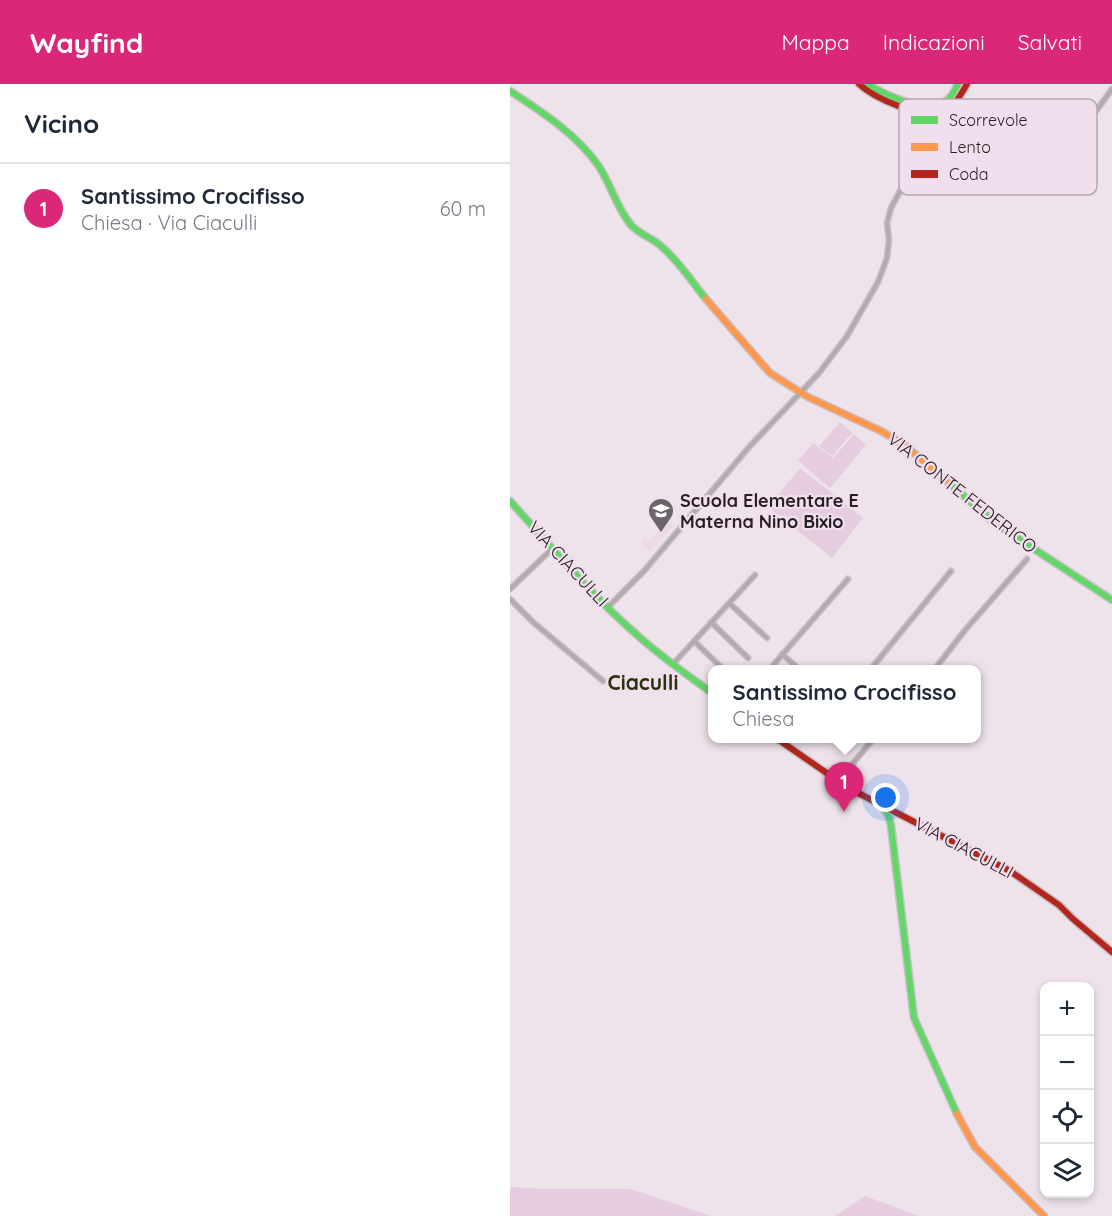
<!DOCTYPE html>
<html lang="it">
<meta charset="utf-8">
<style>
:root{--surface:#fff;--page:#f6f6f7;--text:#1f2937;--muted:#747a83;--line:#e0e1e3;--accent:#db2777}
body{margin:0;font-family:Quicksand,sans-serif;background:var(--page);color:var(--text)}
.controls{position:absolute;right:18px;bottom:18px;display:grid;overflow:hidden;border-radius:12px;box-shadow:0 3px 9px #0003}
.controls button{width:54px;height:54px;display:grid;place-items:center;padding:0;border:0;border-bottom:2px solid var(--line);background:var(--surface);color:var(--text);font:30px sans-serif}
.you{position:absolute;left:376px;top:714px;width:21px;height:21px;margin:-15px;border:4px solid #fff;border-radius:50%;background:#1a73e8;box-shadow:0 0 0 9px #1a73e833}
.badge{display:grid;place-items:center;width:39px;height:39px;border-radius:50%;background:var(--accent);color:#fff;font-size:20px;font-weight:700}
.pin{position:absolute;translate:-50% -50px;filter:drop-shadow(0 2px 3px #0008)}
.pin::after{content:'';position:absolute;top:32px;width:21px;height:18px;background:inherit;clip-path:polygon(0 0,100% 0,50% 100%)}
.popup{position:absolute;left:198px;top:581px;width:273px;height:78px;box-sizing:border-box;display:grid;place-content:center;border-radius:12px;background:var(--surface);filter:drop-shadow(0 2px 4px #0005);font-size:20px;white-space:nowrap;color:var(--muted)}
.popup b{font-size:22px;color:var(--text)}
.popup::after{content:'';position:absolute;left:50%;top:100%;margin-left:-12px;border:12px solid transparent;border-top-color:var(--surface)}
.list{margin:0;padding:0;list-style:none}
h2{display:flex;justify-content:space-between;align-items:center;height:78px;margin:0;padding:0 24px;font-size:26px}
h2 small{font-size:20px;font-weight:400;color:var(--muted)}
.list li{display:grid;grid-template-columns:39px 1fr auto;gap:18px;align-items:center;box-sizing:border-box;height:90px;padding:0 24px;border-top:2px solid var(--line)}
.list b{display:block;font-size:22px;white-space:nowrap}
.list p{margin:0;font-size:20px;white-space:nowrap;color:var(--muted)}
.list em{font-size:20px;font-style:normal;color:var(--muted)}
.icon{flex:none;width:33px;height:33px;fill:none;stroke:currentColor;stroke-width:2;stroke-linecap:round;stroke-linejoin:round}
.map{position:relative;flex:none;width:602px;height:1132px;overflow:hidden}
header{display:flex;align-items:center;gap:36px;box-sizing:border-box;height:84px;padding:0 30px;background:var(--accent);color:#fff}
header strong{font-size:28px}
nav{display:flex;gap:33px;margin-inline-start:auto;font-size:21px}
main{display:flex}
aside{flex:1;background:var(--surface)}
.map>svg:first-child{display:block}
.built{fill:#eddae9}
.green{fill:#e5ccdf}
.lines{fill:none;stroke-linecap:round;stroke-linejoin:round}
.street-casing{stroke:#c9c1c7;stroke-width:7}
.fast-casing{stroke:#c9c1c7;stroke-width:9}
.slow-casing{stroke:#c9c1c7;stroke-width:9}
.jam-casing{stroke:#c9c1c7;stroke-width:9}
.street{stroke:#b2aab0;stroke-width:4}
.fast{stroke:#63d668;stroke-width:6}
.slow{stroke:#ff974d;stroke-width:6}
.jam{stroke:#b3261e;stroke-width:6}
.labels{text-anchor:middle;stroke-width:4.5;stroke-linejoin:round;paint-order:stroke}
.street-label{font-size:18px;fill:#261f25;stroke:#f2dfee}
.poi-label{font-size:18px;font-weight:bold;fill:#261f25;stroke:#f2dfee;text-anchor:start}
.quarter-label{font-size:21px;font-weight:bold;fill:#28330d;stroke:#f2dfee}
.key{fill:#f2dfee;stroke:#b5a5b2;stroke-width:1.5}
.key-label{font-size:16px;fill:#261f25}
</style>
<header>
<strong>Wayfind</strong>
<nav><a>Mappa</a><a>Indicazioni</a><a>Salvati</a></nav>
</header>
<main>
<aside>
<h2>Vicino<small></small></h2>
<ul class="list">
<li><span class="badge">1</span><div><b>Santissimo Crocifisso</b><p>Chiesa · Via Ciaculli</p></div><em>60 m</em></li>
</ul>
</aside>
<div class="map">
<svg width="602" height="1132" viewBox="0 0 602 1132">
<rect width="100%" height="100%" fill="#eee3eb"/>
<path class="built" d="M 159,437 L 164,441 L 141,467 L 131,459 L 135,454 L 139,457 L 150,445 L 148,443 L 152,439 L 155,441 Z"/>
<path class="green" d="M 330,338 L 342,349 L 322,372 L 309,362 Z
M 344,350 L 356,361 L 320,404 L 288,377 L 303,359 L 323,374 Z
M 290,384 L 353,434 L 322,474 L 258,423 Z
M 0,1103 L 35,1105 L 121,1105 L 201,1132 L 0,1132 Z
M 355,1112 L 409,1132 L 325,1132 Z"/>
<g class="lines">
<defs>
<path id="street" d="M 508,39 L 549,69 L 558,66 L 602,5
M 0,505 L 43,464
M 0,515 L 24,539 L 93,597
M 219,519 L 257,554
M 98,523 L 134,487 L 240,362 L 309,289 L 337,252 L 368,198 L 377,174 L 379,156 L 377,139 L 381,124 L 404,81 L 438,26
M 201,538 L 238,574
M 184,557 L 214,586
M 272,570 L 290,586
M 163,580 L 245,491
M 259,586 L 338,495
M 360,586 L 441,487
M 424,586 L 456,545 L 517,475
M 328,697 L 364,654"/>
<path id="fast" d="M 357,0 C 373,10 410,27 429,21 C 439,18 444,8 448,0
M 0,7 C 32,28 65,49 88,81 C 101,100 106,123 121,141 C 129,150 142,154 151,162 C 169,177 181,197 196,215
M 439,399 L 486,440 L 602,516
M 0,417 C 41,462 80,510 126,550 C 150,572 176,590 202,609
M 371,720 L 379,733 L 381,742 L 404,934 L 447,1030"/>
<path id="slow" d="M 196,215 L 260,289 L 298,313 L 373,348 L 397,363 L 439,399
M 447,1030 L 465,1063 L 534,1132"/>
<path id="jam" d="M 349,0 C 364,14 411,35 432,28 C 444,24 451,10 457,0
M 266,654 L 321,692 L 350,710 L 500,787 L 549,821 L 563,835 L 602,868"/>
</defs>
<use href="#street" class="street-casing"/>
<use href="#fast" class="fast-casing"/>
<use href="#slow" class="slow-casing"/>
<use href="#jam" class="jam-casing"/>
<use href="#street" class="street"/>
<use href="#fast" class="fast"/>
<use href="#slow" class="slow"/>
<use href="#jam" class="jam"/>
</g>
<defs>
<symbol id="school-pin" viewBox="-11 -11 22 30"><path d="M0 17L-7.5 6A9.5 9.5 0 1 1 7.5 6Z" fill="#6c646a" stroke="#f2dfee"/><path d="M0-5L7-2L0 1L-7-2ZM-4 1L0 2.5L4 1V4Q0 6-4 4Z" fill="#fff"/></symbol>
</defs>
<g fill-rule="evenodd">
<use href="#school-pin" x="136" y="412" width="30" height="40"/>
</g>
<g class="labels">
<g class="street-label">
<text transform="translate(452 409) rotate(38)" y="6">VIA CONTE FEDERICO</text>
<text transform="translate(58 480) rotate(47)" y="6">VIA CIACULLI</text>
<text transform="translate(454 764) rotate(28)" y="6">VIA CIACULLI</text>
</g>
<g class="poi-label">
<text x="170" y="423">Scuola Elementare E<tspan x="170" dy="21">Materna Nino Bixio</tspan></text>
</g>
<g class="quarter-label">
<text x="133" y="606">Ciaculli</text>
</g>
</g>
<rect x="389" y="15" width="198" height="96" rx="9" class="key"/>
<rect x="401" y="32" width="27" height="8" fill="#63d668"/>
<rect x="401" y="59" width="27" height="8" fill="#ff974d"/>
<rect x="401" y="86" width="27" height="8" fill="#b3261e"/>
<g class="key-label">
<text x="439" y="42">Scorrevole</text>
<text x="439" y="69">Lento</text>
<text x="439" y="96">Coda</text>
</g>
</svg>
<div class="controls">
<button>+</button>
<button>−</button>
<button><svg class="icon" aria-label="locate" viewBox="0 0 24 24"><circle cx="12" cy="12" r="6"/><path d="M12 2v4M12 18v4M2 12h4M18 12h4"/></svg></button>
<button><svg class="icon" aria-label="layers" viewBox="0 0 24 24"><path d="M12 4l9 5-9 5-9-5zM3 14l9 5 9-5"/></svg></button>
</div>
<div class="you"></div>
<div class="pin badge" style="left:334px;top:728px">1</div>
<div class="popup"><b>Santissimo Crocifisso</b>Chiesa</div>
</div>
</main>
